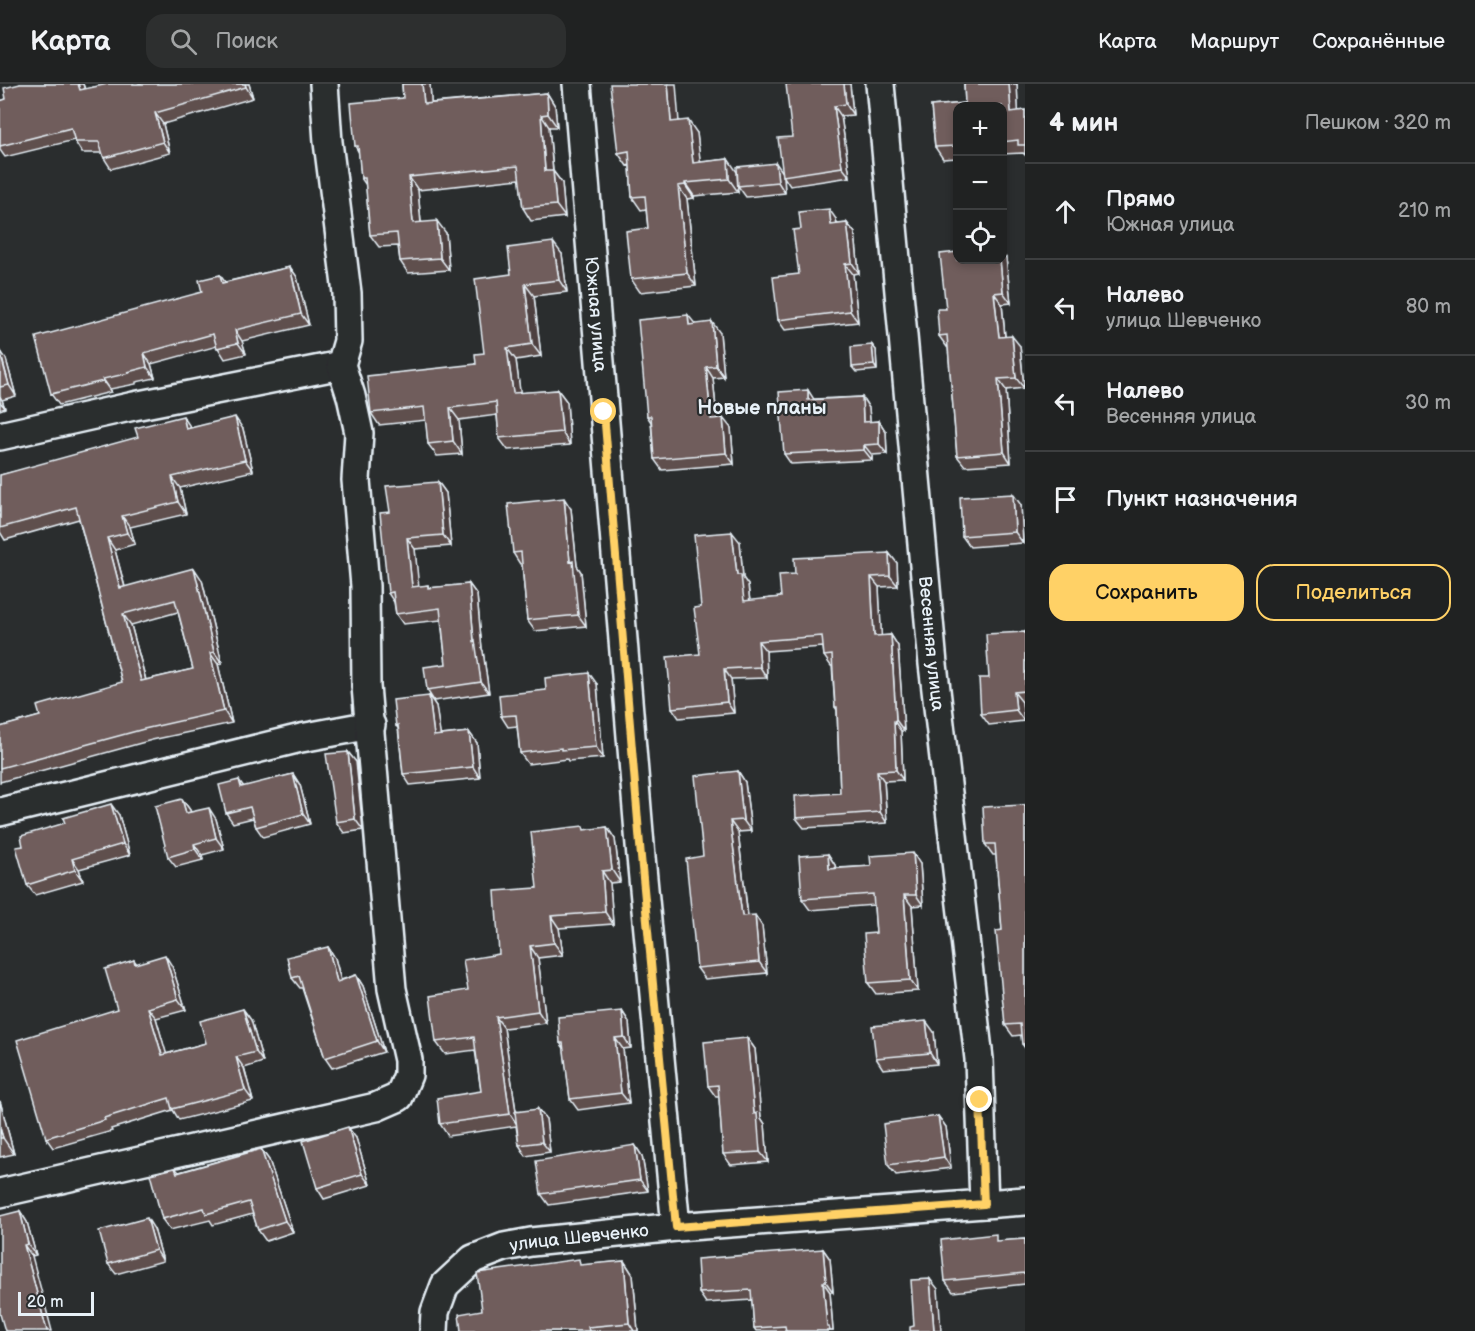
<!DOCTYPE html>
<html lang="ru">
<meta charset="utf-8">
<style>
:root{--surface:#202222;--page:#2d2f2f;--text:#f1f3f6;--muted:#a2a4a5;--line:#3d3f40;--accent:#ffd166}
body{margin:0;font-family:"Balsamiq Sans",sans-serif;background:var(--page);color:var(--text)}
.controls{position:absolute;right:18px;top:18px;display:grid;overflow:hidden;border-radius:12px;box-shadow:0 3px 9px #0003}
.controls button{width:54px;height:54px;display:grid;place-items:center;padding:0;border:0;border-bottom:2px solid var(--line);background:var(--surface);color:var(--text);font:30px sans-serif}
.scale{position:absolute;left:18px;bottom:15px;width:76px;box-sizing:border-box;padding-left:6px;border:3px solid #e8f1f8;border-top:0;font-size:16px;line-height:21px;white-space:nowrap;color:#e8f1f8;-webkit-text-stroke:4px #2a2d2e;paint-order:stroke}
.stop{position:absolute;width:18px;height:18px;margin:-14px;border:4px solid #ffd166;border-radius:50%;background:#fff}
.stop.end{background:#ffd166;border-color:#fff;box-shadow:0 2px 6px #0008}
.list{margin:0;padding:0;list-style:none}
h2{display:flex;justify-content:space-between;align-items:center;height:78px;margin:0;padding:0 24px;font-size:26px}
h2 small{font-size:20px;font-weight:400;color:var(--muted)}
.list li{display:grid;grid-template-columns:39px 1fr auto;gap:18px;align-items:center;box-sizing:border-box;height:96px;padding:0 24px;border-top:2px solid var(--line)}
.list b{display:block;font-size:22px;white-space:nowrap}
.list p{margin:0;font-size:20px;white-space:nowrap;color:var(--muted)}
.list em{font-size:20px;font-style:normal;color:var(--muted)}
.actions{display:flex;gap:12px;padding:18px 24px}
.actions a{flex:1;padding:14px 0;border:2px solid var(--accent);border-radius:18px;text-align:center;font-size:21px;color:var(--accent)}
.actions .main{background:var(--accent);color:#111}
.icon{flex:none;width:33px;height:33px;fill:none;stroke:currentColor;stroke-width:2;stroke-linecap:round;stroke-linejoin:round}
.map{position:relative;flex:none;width:1025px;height:1247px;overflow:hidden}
header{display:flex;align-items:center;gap:36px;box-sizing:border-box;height:84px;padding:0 30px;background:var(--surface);border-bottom:2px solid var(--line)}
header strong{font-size:28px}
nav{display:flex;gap:33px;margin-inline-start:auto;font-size:21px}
.search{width:420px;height:54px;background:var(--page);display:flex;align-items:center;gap:15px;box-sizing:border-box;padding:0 21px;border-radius:18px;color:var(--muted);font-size:22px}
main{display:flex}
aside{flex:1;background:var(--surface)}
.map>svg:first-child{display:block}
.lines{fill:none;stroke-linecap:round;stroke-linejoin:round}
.minor-casing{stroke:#e8f1f8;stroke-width:32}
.minor{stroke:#2a2d2e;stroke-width:27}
.wall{fill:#5f504e;stroke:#e8f1f8;stroke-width:1.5;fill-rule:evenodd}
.shaded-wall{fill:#4e4140;stroke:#e8f1f8;stroke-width:1.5}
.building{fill:#6f5d5b;stroke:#e8f1f8;stroke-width:1.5;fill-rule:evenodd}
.route{stroke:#ffd166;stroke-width:8}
.labels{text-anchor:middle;stroke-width:4.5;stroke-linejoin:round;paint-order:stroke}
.street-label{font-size:18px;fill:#e8f1f8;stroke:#2a2d2e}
.neighbourhood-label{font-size:20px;font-weight:bold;fill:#e8f1f8;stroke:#2a2d2e}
</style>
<header>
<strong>Карта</strong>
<div class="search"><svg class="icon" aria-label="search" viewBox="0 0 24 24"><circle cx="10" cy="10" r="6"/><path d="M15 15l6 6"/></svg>Поиск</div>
<nav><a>Карта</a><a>Маршрут</a><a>Сохранённые</a></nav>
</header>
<main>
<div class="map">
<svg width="1025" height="1247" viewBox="0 0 1025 1247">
<rect width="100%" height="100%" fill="#2a2d2e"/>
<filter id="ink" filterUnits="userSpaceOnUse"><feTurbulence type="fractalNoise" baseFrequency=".0167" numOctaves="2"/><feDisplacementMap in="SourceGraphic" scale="12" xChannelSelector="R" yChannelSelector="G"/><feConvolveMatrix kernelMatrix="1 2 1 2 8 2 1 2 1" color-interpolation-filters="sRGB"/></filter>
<g filter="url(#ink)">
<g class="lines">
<defs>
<g id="minor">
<path id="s1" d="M 577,0 L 641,773 L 676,1143"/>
<path id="s2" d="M 880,0 L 933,580 L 979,975 L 984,1120"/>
<path d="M 0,352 L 134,322 L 341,281"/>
<path d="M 0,728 L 301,654 L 371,641"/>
<path d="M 0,1109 L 376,1023 L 399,1013 L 408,991 L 408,976 L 392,905 L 366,602 L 365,502 L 356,396 L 359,349 L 351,312 L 341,281 L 348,257 L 347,209 L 328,58 L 324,0"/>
<path id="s3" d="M 434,1247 L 435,1228 L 445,1201 L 473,1175 L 504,1163 L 531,1158 L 676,1143 L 1025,1117"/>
</g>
</defs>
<use href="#minor" class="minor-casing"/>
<use href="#minor" class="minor"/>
</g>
<path class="wall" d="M 20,0 L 83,0 L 85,5 L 108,0 L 249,0 L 253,14 L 163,40 L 170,69 L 111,85 L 104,74 L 102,69 L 82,69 L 74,56 L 5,73 L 0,66 L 0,17 L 6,15 Z
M 402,0 L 430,0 L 431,19 L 547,9 L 555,22 L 557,43 L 549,43 L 553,87 L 562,99 L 565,133 L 531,137 L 523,124 L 520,95 L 418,106 L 421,138 L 446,149 L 449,186 L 408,189 L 400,177 L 398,162 L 379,163 L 370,151 L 366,101 L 361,94 L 359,69 L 355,62 L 403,14 Z
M 850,0 L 853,31 L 841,32 L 850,93 L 790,102 L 784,93 L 785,109 L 746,113 L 738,102 L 782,88 L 792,53 Z
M 964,0 L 1017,0 L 1018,27 L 1025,26 L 1025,71 L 1023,69 L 1002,70 L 1002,22 L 957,22 L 957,74 L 943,75 L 935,63 L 931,22 L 965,19 Z
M 679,37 L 697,49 L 700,78 L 728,75 L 738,108 L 694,112 L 694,114 L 687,115 L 696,202 L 640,208 L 631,195 L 648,144 L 646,125 L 641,126 L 632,113 L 630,81 L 627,82 L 618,69 Z
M 836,135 L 837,140 L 847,139 L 855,149 L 859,189 L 853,190 L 858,238 L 785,246 L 778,236 L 799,190 L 801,145 Z
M 562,170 L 567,208 L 534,212 L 541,272 L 516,276 L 520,309 L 558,306 L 567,318 L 570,361 L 508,366 L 499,354 L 497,331 L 459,336 L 462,370 L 437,372 L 428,360 L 426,336 L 379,341 L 371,329 L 476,280 L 484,269 L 511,190 Z
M 1006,174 L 1011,219 L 1002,220 L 1005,252 L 1020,262 L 1024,304 L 1006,306 L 1011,379 L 965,382 L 957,372 L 948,262 L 947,263 L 939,252 L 946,225 Z
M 290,183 L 297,193 L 309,241 L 242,257 L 246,270 L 225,275 L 217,262 L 151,280 L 155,294 L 136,298 L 136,300 L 110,305 L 111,308 L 59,321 L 51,310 L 202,208 L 220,191 L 225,198 Z
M 695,240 L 720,249 L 724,293 L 713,294 L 717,334 L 731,344 L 734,380 L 662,386 L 654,375 L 651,338 L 647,332 Z
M 872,261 L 876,266 L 877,286 L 856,288 L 852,283 Z
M 0,266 L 6,275 L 16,312 L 2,316 L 5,324 L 0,326 Z
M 862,313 L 869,324 L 870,338 L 879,337 L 886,348 L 887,370 L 872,371 L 872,376 L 791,380 L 784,370 L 814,315 Z
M 191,344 L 243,345 L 253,387 L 180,404 L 186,430 L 130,443 L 135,460 L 115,466 L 125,503 L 202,496 L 222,579 L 218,580 L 232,639 L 152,656 L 0,698 L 0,643 L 40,632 L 122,598 L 79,435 L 5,456 L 0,448 L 0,391 ZM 178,528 L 193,585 L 146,596 L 131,541 Z
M 438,398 L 446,409 L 451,462 L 415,465 L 418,503 L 428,501 L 429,504 L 469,500 L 477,511 L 482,565 L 483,567 L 489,609 L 434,617 L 427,606 L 446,580 L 441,536 L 403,540 L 396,530 L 394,518 L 388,509 L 390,428 Z
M 1021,421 L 1023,459 L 970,463 L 962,452 Z
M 571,425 L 577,482 L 581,488 L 586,542 L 535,547 L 527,536 L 522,480 L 520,480 L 513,469 Z
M 740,458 L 743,494 L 748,501 L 750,517 L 781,513 L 795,490 L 889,469 L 897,479 L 898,502 L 879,503 L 881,552 L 891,551 L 898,562 L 904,647 L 901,647 L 903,696 L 884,697 L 887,739 L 804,744 L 796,734 L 840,709 L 837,626 L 835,623 L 832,582 L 831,582 L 824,572 L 823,563 L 766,567 L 767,594 L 731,595 L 734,629 L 679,634 L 672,624 L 700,570 L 701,523 Z
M 1025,548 L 1025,618 L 1022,618 L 1024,637 L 989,641 L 981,630 L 989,594 Z
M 597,600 L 603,674 L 568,677 L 567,675 L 528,680 L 520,669 L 517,642 L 508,643 L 501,632 Z
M 429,612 L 436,622 L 440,651 L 469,648 L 477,659 L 480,694 L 410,701 L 403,690 L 398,644 L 396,642 Z
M 348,668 L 356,678 L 363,746 L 344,749 L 336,738 Z
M 738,687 L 745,698 L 751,747 L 738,748 L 748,832 L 762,842 L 767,889 L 705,895 L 697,884 L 703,772 Z
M 293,690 L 300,701 L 310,740 L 263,753 L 256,743 L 253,734 L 233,739 L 226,729 L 239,696 L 244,703 Z
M 182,715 L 190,726 L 191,728 L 216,735 L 224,765 L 202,771 L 203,776 L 176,783 L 168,773 Z
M 1025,721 L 1025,964 L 1022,960 L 1021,951 L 1013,952 L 1005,941 L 1002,846 L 996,771 L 993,771 L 985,760 Z
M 119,731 L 130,771 L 79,785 L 83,797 L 35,811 L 27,801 L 23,762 Z
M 607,743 L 615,755 L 620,798 L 610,799 L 613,840 L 559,844 L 563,871 L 538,874 L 546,939 L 504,944 L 516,1027 L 546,1035 L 550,1068 L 526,1072 L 519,1061 L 516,1042 L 448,1052 L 440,1040 L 481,1007 L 475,966 L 445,970 L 436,958 L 468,906 L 499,870 L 537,804 L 586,746 Z
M 828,770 L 835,781 L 836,784 L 920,780 L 923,821 L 912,822 L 918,907 L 876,910 L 868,899 L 876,849 L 874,821 L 810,826 L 802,815 Z
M 328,863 L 335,874 L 341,896 L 356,891 L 363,902 L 384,968 L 332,984 L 325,974 L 302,904 L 300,904 L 292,894 Z
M 134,876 L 137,880 L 172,882 L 186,926 L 156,934 L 166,970 L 206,959 L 243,925 L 251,936 L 263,978 L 244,984 L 253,1017 L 179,1036 L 173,1026 L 111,1045 L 112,1047 L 53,1064 L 46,1054 L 117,925 Z
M 622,927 L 629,938 L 631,964 L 623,965 L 629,1019 L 578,1026 L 570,1015 L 564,964 L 560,959 Z
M 934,948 L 937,980 L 883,985 L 876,974 Z
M 747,954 L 755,965 L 761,1034 L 765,1040 L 768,1078 L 731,1081 L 723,1070 L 719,1013 L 716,1013 L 708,1002 Z
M 0,1017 L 14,1070 L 0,1073 Z
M 938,1032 L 946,1043 L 951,1084 L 896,1091 L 888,1081 Z
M 356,1054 L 370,1101 L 324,1115 L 317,1104 Z
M 635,1061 L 642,1072 L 648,1107 L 549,1121 L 541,1110 Z
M 261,1065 L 269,1076 L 293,1148 L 266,1157 L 258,1146 L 253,1130 L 213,1141 L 210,1136 L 170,1146 L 162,1135 L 175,1084 L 179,1088 Z
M 20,1127 L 27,1138 L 36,1171 L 32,1172 L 5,1247 Z
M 154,1145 L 163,1177 L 116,1190 L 108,1180 Z
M 1025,1155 L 1025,1200 L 953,1208 L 945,1197 L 1000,1157 Z
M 823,1165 L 830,1175 L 833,1208 L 830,1208 L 833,1247 L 756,1247 L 754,1244 L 752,1216 L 706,1219 L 699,1209 Z
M 624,1177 L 633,1191 L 638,1247 L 461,1247 L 482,1226 L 583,1181 Z"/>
<path class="shaded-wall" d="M 78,0 L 83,0 L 88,17 L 80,6 Z
M 245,0 L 249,0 L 253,14 L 246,3 Z
M 422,0 L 430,0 L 432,32 L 424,20 Z
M 668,0 L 676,0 L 680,51 L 671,38 Z
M 844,0 L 850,0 L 853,31 L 846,20 Z
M 1009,0 L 1017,0 L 1019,40 L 1011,28 Z
M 547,9 L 555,22 L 557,43 L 548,30 Z
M 834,22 L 841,32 L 850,93 L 842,83 Z
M 155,29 L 163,40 L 170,69 L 163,58 Z
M 541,31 L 549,43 L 554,100 L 545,87 Z
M 688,36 L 697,49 L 702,92 L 693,79 Z
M 728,75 L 737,88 L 738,108 L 729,95 Z
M 776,79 L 784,90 L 783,92 L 784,93 L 785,109 L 778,98 Z
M 553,87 L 562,99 L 565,133 L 556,121 Z
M 409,93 L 418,106 L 422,151 L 413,139 Z
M 685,99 L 694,112 L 694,114 L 685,101 Z
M 678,102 L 687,115 L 696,202 L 687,189 Z
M 829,125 L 836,135 L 838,151 L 831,141 Z
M 437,137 L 446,149 L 449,186 L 440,174 Z
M 847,139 L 855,149 L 859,189 L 852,179 Z
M 553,158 L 562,170 L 567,208 L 559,196 Z
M 1002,169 L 1006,174 L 1011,219 L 1003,208 L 1000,176 L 1002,176 Z
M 845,180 L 853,190 L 858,238 L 850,227 Z
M 290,183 L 297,193 L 309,241 L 301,230 Z
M 525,200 L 534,212 L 541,272 L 532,260 Z
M 994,209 L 1002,220 L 1006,264 L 999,253 Z
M 688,231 L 696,241 L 689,241 Z
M 712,238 L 720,249 L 724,293 L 716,282 Z
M 235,246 L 242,257 L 246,270 L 238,259 Z
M 1012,252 L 1020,262 L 1024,304 L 1016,294 Z
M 872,261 L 876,266 L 877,286 L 874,281 Z
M 507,264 L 516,276 L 522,322 L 513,309 Z
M 0,266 L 6,275 L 16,312 L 9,301 Z
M 144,269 L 151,280 L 155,294 L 147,283 Z
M 706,283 L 713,294 L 718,345 L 711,335 Z
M 103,295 L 110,305 L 111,308 L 103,297 Z
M 998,295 L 1006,306 L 1011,379 L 1004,368 Z
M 558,306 L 567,318 L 570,361 L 562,348 Z
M 808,306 L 815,317 L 808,316 Z
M 0,312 L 2,316 L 5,324 L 0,318 Z
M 862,313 L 869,324 L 871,348 L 863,338 Z
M 450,324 L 459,336 L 462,370 L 453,357 Z
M 183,332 L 191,344 L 186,345 Z
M 235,333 L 243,345 L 253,387 L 245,376 Z
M 723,334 L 731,344 L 734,380 L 726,369 Z
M 879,337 L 886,348 L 887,370 L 879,360 Z
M 864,361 L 872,371 L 872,376 L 864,366 Z
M 172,393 L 180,404 L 186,430 L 178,418 Z
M 438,398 L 446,409 L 451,462 L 443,451 Z
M 1013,410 L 1021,421 L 1023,459 L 1015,448 Z
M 564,414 L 571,425 L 577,482 L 581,488 L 586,542 L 578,531 L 570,478 Z
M 122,432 L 130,443 L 135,460 L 127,449 Z
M 732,448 L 740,458 L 743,494 L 748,501 L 751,528 L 744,517 L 737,491 Z
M 107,454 L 115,466 L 128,515 L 120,504 Z
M 407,454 L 415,465 L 420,514 L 412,503 Z
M 889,469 L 897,479 L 898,502 L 890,492 Z
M 194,484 L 202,496 L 222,579 L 214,568 Z
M 871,493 L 879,503 L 882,563 L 874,552 Z
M 469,500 L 477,511 L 482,565 L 483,567 L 489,609 L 481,598 L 474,557 Z
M 123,530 L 131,541 L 149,608 L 141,597 Z
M 891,551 L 898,562 L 904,647 L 896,636 Z
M 758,557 L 766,567 L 767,594 L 760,583 Z
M 210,569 L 218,580 L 232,639 L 224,627 Z
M 724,585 L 731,595 L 734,629 L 727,618 Z
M 589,589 L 597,600 L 603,674 L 596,663 Z
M 1014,608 L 1022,618 L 1024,637 L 1016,626 Z
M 429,612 L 436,622 L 442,662 L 434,652 Z
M 894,637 L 901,647 L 903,696 L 896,686 Z
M 469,648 L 477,659 L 480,694 L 473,683 Z
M 348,668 L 356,678 L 363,746 L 355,735 Z
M 738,687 L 745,698 L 751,747 L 743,736 Z
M 877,687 L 884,697 L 887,739 L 880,728 Z
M 293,690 L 300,701 L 310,740 L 303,730 Z
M 182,715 L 190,726 L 194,740 L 186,729 Z
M 111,720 L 119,731 L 130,771 L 123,760 Z
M 209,724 L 216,735 L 224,765 L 216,754 Z
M 730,737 L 738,748 L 749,843 L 742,832 Z
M 607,743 L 615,755 L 620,798 L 612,786 Z
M 194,760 L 202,771 L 203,776 L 195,765 Z
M 913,769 L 920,780 L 923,821 L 916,811 Z
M 828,770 L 835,781 L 837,796 L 829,785 Z
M 72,775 L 79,785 L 83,797 L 75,786 Z
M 602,787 L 610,799 L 613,840 L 605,828 Z
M 904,811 L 912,822 L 918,907 L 910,896 Z
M 755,831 L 762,842 L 767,889 L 759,878 Z
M 551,832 L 559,844 L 563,871 L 554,859 Z
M 530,862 L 538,874 L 546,939 L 538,927 Z
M 328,863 L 335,874 L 344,909 L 337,898 Z
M 165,871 L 172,882 L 186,926 L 178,915 Z
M 356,891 L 363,902 L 384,968 L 377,957 Z
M 148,924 L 156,934 L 170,982 L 162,971 Z
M 243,925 L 251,936 L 263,978 L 256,968 Z
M 622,927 L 629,938 L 631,964 L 624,953 Z
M 496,933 L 504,944 L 518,1042 L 510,1030 Z
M 926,937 L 934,948 L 937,980 L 930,969 Z
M 615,954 L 623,965 L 629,1019 L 621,1009 Z
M 747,954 L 755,965 L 761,1034 L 765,1040 L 768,1078 L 760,1068 L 754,1030 Z
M 236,973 L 244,984 L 253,1017 L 245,1006 Z
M 0,1017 L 14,1070 L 3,1054 L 0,1044 Z
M 538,1025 L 546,1035 L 550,1068 L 542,1058 Z
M 938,1032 L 946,1043 L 951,1084 L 944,1073 Z
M 348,1043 L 356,1054 L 370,1101 L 362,1090 Z
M 635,1061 L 642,1072 L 648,1107 L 640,1096 Z
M 261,1065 L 269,1076 L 293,1148 L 285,1137 Z
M 20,1127 L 27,1138 L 36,1171 L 28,1160 Z
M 147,1134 L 154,1145 L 163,1177 L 156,1166 Z
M 24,1161 L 32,1172 L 52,1247 L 47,1247 Z
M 823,1165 L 830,1175 L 833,1208 L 826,1198 Z
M 624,1177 L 633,1191 L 638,1247 L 634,1247 L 629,1239 Z
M 930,1195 L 938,1205 L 941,1247 L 934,1247 Z
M 823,1198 L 830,1208 L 833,1247 L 830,1247 L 827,1243 Z"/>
<path class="building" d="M 20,0 L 78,0 L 80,6 L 108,0 L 245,0 L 246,3 L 155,29 L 163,58 L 104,74 L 99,58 L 75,58 L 71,44 L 0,62 L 0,17 L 6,15 L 4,4 Z
M 402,0 L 422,0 L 424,20 L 547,9 L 548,30 L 541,31 L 545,87 L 553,87 L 556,121 L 523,124 L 518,82 L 409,93 L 413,139 L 437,137 L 440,174 L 400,177 L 397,149 L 370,151 L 365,94 L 361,94 L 358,62 L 355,62 L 351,19 L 403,14 Z
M 610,0 L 668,0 L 671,38 L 688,36 L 693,79 L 728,75 L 729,95 L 685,99 L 685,101 L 678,102 L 687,189 L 631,195 L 626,147 L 648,144 L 645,112 L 632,113 L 629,67 L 618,69 Z
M 786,0 L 844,0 L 846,20 L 834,22 L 842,83 L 783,92 L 778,54 L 792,53 Z
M 964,0 L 1009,0 L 1011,28 L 1025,26 L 1025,61 L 1018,61 L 1018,56 L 1002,58 L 1002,22 L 957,22 L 957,62 L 935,63 L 931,22 L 965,19 Z
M 776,79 L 778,98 L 738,102 L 737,83 Z
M 829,125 L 831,141 L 847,139 L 852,179 L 845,180 L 850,227 L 778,236 L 773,193 L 799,190 L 793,146 L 801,145 L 799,128 Z
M 553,158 L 559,196 L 525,200 L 532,260 L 507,264 L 513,309 L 558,306 L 562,348 L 499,354 L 496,318 L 450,324 L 453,357 L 428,360 L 424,323 L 371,329 L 367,292 L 476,280 L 475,270 L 484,269 L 475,195 L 511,190 L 508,164 Z
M 957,168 L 957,176 L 1000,176 L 1003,208 L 994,209 L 999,253 L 1012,252 L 1016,294 L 998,295 L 1004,368 L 957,372 L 947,251 L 939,252 L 937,225 L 946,225 L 940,170 Z
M 290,183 L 301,230 L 235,246 L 238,259 L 217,264 L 213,250 L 144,269 L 147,283 L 128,288 L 129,289 L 103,295 L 103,297 L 51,310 L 36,253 L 202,208 L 199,196 L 220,191 L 222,199 Z
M 688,231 L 689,241 L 712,238 L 716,282 L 706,283 L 711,335 L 723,334 L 726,369 L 654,375 L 651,332 L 647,332 L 638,236 Z
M 872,261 L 874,281 L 852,283 L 851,263 Z
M 0,269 L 9,301 L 0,303 Z
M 808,306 L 808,316 L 862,313 L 863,338 L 879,337 L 879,360 L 864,361 L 864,366 L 784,370 L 779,308 Z
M 183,332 L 186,345 L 235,333 L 245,376 L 172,393 L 178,418 L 122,432 L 127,449 L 107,454 L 120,504 L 194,484 L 214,568 L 210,569 L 224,627 L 144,645 L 0,684 L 0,643 L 40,632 L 37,622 L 122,598 L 76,423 L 0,444 L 0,391 L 138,353 L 135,344 ZM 175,516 L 193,585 L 141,597 L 123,530 Z
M 438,398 L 443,451 L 407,454 L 412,503 L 428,501 L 428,504 L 469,500 L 474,557 L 475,556 L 481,598 L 427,606 L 424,583 L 446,580 L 440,524 L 396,530 L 393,508 L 388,509 L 380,429 L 390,428 L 386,402 Z
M 1013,410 L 1015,448 L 962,452 L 960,413 Z
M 564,414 L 570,478 L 573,477 L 578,531 L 527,536 L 521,468 L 513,469 L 508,420 Z
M 732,448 L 737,491 L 741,491 L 744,517 L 781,513 L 779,491 L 795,490 L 794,474 L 889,469 L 890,492 L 871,493 L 874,552 L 891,551 L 896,636 L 894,637 L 896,686 L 877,687 L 880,728 L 796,734 L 795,712 L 840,709 L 837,623 L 835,623 L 832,571 L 824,572 L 822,552 L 758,557 L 760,583 L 724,585 L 727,618 L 672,624 L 667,573 L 700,570 L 694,524 L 701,523 L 694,451 Z
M 1025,548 L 1025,607 L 1014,608 L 1016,626 L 981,630 L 979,594 L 989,594 L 986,550 Z
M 589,589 L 596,663 L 561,666 L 561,664 L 520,669 L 516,631 L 501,632 L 499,611 L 546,606 L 545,594 Z
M 429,612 L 434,652 L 469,648 L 473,683 L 403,690 L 398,641 L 396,642 L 393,616 Z
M 348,668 L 355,735 L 336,738 L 326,670 Z
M 738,687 L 743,736 L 730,737 L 742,832 L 755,831 L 759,878 L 697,884 L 686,775 L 703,772 L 695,692 Z
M 293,690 L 303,730 L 256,743 L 250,723 L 226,729 L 219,701 L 239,696 L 241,703 Z
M 182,715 L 186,729 L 209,724 L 216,754 L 194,760 L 195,765 L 168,773 L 155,722 Z
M 111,720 L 123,760 L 72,775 L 75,786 L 27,801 L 16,763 L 23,762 L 21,752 L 65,739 L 63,734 Z
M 1025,721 L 1025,960 L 1022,960 L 1020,940 L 1005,941 L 996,847 L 1002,846 L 995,760 L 985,760 L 983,723 Z
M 583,742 L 584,746 L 607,743 L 612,786 L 602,787 L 605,828 L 551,832 L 554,859 L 530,862 L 538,927 L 496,933 L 510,1030 L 440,1040 L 437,1014 L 481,1007 L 474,953 L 436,958 L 430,912 L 468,906 L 463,876 L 499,870 L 495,807 L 537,804 L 531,748 Z
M 913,769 L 916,811 L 904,811 L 910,896 L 868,899 L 864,850 L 876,849 L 873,810 L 802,815 L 799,772 L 828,770 L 829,785 L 871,782 L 870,772 Z
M 328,863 L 337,898 L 356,891 L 377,957 L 325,974 L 299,892 L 292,894 L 287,873 Z
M 165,871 L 178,915 L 148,924 L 162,971 L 206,959 L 200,937 L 243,925 L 256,968 L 236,973 L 245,1006 L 172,1025 L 169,1014 L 104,1034 L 105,1036 L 46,1054 L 17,956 L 117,925 L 105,885 L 134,876 L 135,880 Z
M 622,927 L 624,953 L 615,954 L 621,1009 L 570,1015 L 563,959 L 560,959 L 558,933 Z
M 926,937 L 930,969 L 876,974 L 872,942 Z
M 747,954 L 754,1030 L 757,1029 L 760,1068 L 723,1070 L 718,1001 L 708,1002 L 704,958 Z
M 538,1025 L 542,1058 L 519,1061 L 515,1028 Z
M 938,1032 L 944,1073 L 888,1081 L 883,1040 Z
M 348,1043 L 362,1090 L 317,1104 L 303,1057 Z
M 0,1044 L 3,1054 L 0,1054 Z
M 635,1061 L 640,1096 L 541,1110 L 536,1077 Z
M 261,1065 L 285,1137 L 258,1146 L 249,1118 L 206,1130 L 204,1124 L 162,1135 L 150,1090 L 175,1084 L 177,1089 Z
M 20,1127 L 28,1160 L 24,1161 L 47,1247 L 5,1247 L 0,1230 L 0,1132 Z
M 147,1134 L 156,1166 L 108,1180 L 99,1147 Z
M 996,1150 L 996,1157 L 1025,1155 L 1025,1189 L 945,1197 L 941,1156 Z
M 823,1165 L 826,1198 L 823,1198 L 827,1243 L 829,1243 L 830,1247 L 786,1247 L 785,1242 L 754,1244 L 751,1206 L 699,1209 L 697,1175 Z
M 579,1175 L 580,1181 L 624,1177 L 629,1239 L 588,1243 L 589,1247 L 461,1247 L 459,1230 L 482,1226 L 477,1189 Z
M 930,1195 L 934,1247 L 910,1247 L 910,1243 L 914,1242 L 911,1196 Z"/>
</g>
<g class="lines" filter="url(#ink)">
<path class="route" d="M 604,328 L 641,773 L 676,1143 L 984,1120 L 980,1016"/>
</g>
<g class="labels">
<g class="street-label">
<text dy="6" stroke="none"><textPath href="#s1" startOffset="231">Южная улица</textPath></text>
<text dy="6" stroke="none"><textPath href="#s2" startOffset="562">Весенняя улица</textPath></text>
<text dy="6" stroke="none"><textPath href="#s3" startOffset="195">улица Шевченко</textPath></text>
</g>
<g class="neighbourhood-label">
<text x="762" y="330">Новые планы</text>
</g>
</g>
</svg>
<div class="controls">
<button>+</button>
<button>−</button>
<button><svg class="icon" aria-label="locate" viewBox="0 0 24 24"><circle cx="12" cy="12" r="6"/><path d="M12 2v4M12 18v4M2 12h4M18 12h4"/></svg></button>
</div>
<div class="scale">20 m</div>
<div class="stop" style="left:604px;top:328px"></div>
<div class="stop end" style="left:980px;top:1016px"></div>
</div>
<aside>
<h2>4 мин<small>Пешком · 320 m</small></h2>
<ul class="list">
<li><svg class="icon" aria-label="ahead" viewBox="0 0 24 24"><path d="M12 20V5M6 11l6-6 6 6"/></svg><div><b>Прямо</b><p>Южная улица</p></div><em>210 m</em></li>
<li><svg class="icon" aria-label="left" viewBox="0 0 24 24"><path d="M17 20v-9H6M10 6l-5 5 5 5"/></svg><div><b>Налево</b><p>улица Шевченко</p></div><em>80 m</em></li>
<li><svg class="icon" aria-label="left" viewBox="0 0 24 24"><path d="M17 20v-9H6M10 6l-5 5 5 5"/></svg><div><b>Налево</b><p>Весенняя улица</p></div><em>30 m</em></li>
<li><svg class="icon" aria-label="arrive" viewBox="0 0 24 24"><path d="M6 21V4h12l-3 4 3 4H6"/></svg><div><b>Пункт назначения</b></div></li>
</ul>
<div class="actions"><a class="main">Сохранить</a><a>Поделиться</a></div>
</aside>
</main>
